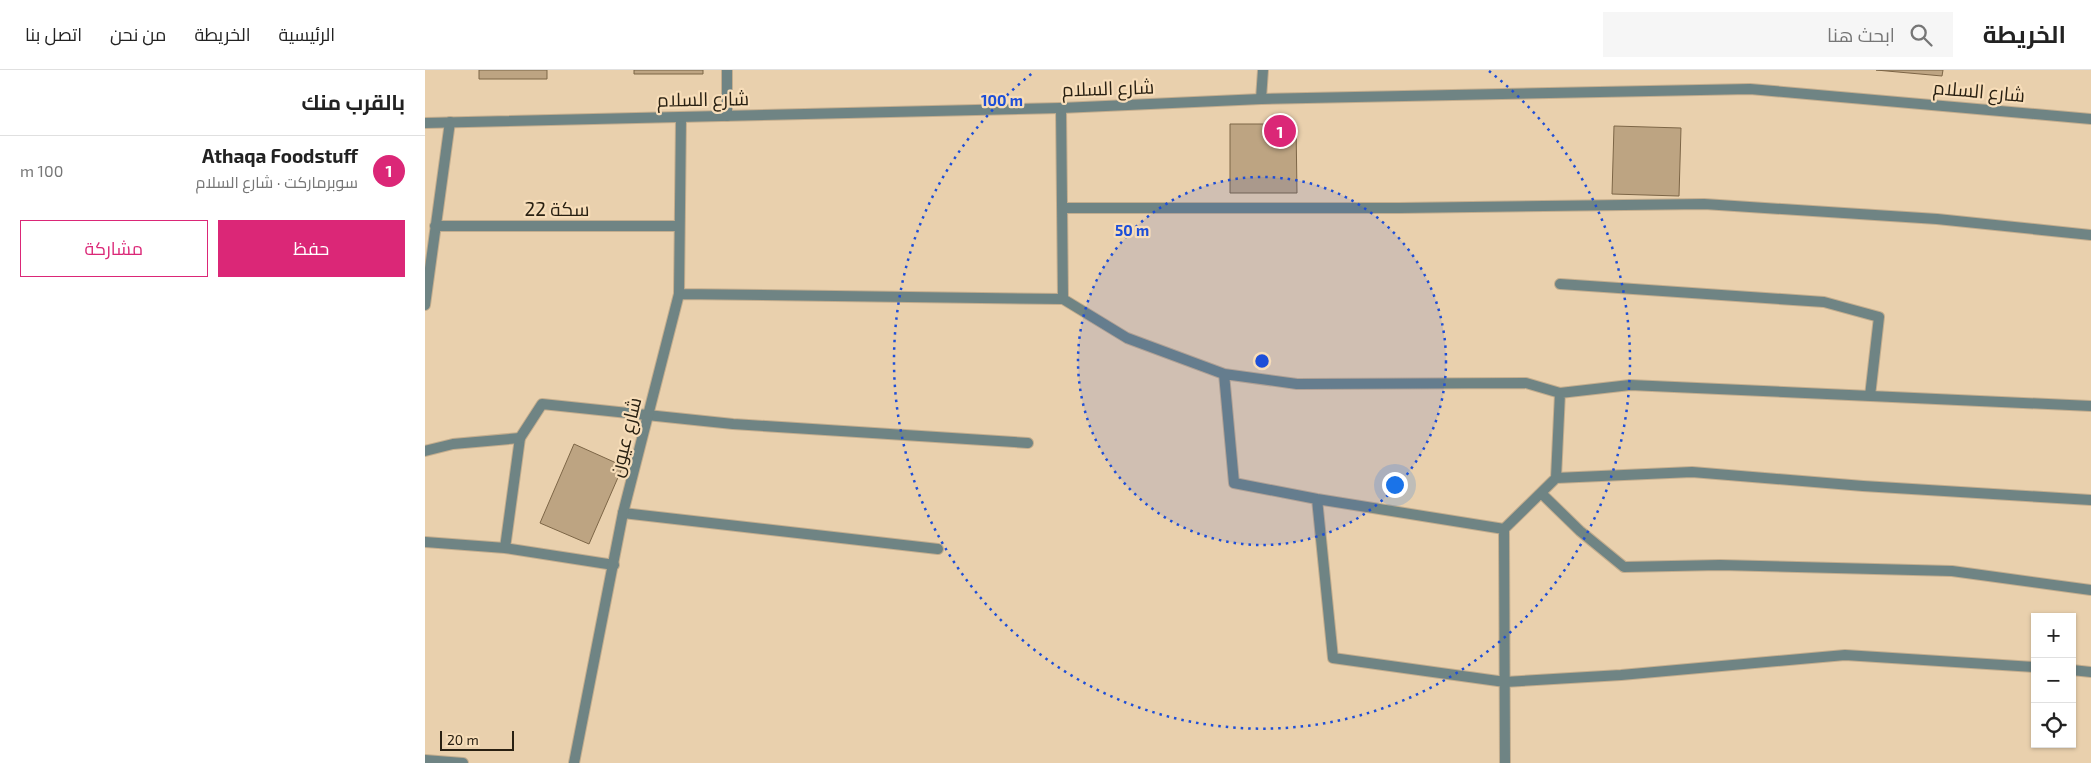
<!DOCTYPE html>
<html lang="ar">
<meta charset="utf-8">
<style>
:root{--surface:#fff;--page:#f6f6f6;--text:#222;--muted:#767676;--line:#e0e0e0;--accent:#db2777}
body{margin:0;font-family:"Exo 2",Cairo,sans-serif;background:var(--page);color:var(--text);direction:rtl}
.controls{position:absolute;right:15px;bottom:15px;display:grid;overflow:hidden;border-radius:0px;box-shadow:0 1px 4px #0004}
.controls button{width:45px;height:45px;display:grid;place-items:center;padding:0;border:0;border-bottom:1px solid var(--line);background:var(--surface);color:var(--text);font:25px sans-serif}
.scale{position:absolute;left:15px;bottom:12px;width:74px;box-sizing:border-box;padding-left:5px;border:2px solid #292012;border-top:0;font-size:14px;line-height:18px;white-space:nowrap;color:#292012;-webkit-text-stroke:4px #f7ddb9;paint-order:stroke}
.you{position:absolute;left:969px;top:414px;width:18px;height:18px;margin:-12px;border:4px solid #fff;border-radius:50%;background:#1a73e8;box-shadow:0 0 0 8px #1a73e833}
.badge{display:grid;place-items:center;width:32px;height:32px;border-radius:50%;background:var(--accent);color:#fff;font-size:16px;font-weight:700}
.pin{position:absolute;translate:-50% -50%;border:2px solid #fff;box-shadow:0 1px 5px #0006}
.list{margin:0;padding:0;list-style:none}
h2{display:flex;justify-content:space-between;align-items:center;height:65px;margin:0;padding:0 20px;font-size:21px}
h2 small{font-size:16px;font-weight:400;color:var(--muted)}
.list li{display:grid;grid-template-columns:32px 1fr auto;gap:15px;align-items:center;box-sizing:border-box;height:70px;padding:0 20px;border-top:1px solid var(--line)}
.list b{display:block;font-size:19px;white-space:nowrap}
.list p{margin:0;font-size:16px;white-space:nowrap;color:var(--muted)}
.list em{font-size:16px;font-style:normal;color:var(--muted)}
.actions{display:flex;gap:10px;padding:15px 20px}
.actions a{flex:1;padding:11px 0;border:1px solid var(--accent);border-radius:0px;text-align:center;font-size:18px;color:var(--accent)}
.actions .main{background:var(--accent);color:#fff}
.icon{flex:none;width:28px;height:28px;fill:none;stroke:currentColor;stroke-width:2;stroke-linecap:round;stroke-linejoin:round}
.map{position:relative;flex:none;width:1666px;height:693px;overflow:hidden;direction:ltr}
header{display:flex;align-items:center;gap:30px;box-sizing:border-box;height:70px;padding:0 25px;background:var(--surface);border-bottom:1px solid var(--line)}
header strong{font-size:24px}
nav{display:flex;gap:28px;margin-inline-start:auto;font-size:18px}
.search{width:350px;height:45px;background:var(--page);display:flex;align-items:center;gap:12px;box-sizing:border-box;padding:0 18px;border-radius:0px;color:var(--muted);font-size:19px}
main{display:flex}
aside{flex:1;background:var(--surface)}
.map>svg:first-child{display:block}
.building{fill:#bda482;stroke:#7d6647}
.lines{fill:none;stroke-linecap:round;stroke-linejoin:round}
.service-casing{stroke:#c3ad8e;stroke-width:12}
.minor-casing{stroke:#c3ad8e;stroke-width:12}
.tertiary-casing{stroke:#c3ad8e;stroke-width:12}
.service{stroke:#6f8484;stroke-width:10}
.minor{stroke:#6f8484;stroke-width:10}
.tertiary{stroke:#6f8484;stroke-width:10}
.ring{fill:none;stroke:#1d4ed8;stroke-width:2.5;stroke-dasharray:2.5 5}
.labels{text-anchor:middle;stroke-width:4.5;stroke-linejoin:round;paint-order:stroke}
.street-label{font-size:19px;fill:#292012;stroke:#f7ddb9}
.centre{fill:#1d4ed8;stroke:#f7ddb9;stroke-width:2.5}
.ring-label{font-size:15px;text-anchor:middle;font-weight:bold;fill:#1d4ed8;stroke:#f7ddb9;stroke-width:4.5;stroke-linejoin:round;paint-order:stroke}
</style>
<header>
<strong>الخريطة</strong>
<div class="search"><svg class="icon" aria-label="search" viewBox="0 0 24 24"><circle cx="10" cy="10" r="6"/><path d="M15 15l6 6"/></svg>ابحث هنا</div>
<nav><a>الرئيسية</a><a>الخريطة</a><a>من نحن</a><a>اتصل بنا</a></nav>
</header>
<main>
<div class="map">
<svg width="1666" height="693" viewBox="0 0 1666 693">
<rect width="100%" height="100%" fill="#e9d0ad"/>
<path class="building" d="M 54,0 L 122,0 L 122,9 L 54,9 Z
M 209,0 L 278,0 L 278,4 L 209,4 Z
M 1451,0 L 1518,0 L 1517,6 Z
M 805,54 L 871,54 L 872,123 L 805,123 Z
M 1189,56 L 1256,58 L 1254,126 L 1187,124 Z
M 149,374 L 198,396 L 164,474 L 115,453 Z"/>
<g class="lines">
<defs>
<path id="service" d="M 198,443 L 513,479
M 0,472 L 80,478 L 189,495
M 80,478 L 95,368 L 117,334 L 308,354 L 603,373"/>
<path id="minor" d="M 836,29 L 838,0
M 636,38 L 638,229 L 702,268 L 799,304 L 872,314 L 1101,313 L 1135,323 L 1205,315 L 1666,336
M 302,46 L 302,0
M 637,138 L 974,138 L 1279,134 L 1512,149 L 1666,165
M 10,156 L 254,156
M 1135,214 L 1399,232 L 1454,247 L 1445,326
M 254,224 L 638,229
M 0,235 L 25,52
M 799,304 L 809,413 L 892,429 L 1079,459
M 0,381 L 28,374 L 95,368
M 1131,408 L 1267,402 L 1438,416 L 1666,430
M 1116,423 L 1155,461 L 1199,497 L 1295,495 L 1527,501 L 1666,520
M 892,429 L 908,588 L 1080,612 L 1196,605 L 1420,585 L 1610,597
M 1647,600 L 1666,602
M 0,690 L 38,693
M 149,693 L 198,443 L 254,224 L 256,47
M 1080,693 L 1079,459 L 1131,408 L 1135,323"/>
<path id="tertiary" d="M 0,53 L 636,38 L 836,29 L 1325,19 L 1666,49"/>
</defs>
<use href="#service" class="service-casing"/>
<use href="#minor" class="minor-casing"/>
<use href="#tertiary" class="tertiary-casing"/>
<use href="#service" class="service"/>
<use href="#minor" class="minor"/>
<use href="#tertiary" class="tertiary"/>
</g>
<circle cx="837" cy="291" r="184" fill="#1d4ed8" fill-opacity=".12"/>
<g class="ring">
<circle cx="837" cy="291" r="184"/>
<path d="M1064 1A368 368 0 1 1 610 1"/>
</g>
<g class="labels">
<g class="street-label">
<text transform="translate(683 18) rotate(-2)" y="7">شارع السلام</text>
<text transform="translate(1554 21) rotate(5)" y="7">شارع السلام</text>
<text transform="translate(278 29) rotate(-1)" y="7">شارع السلام</text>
<text x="132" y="146">سكة 22</text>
<text transform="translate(200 367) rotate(-76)" y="7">شارع عيون</text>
</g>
</g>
<circle cx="837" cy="291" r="8" class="centre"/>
<g class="ring-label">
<text x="577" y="36">100 m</text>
<text x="707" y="166">50 m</text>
</g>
</svg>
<div class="controls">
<button>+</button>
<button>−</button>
<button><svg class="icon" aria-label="locate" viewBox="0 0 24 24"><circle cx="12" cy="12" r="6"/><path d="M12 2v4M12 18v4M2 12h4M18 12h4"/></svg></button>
</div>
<div class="scale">20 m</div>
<div class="you"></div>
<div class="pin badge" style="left:855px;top:61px">1</div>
</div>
<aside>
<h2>بالقرب منك<small></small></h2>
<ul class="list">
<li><span class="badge">1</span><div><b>Athaqa Foodstuff</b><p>سوبرماركت · شارع السلام</p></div><em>100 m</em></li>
</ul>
<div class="actions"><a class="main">حفظ</a><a>مشاركة</a></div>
</aside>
</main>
